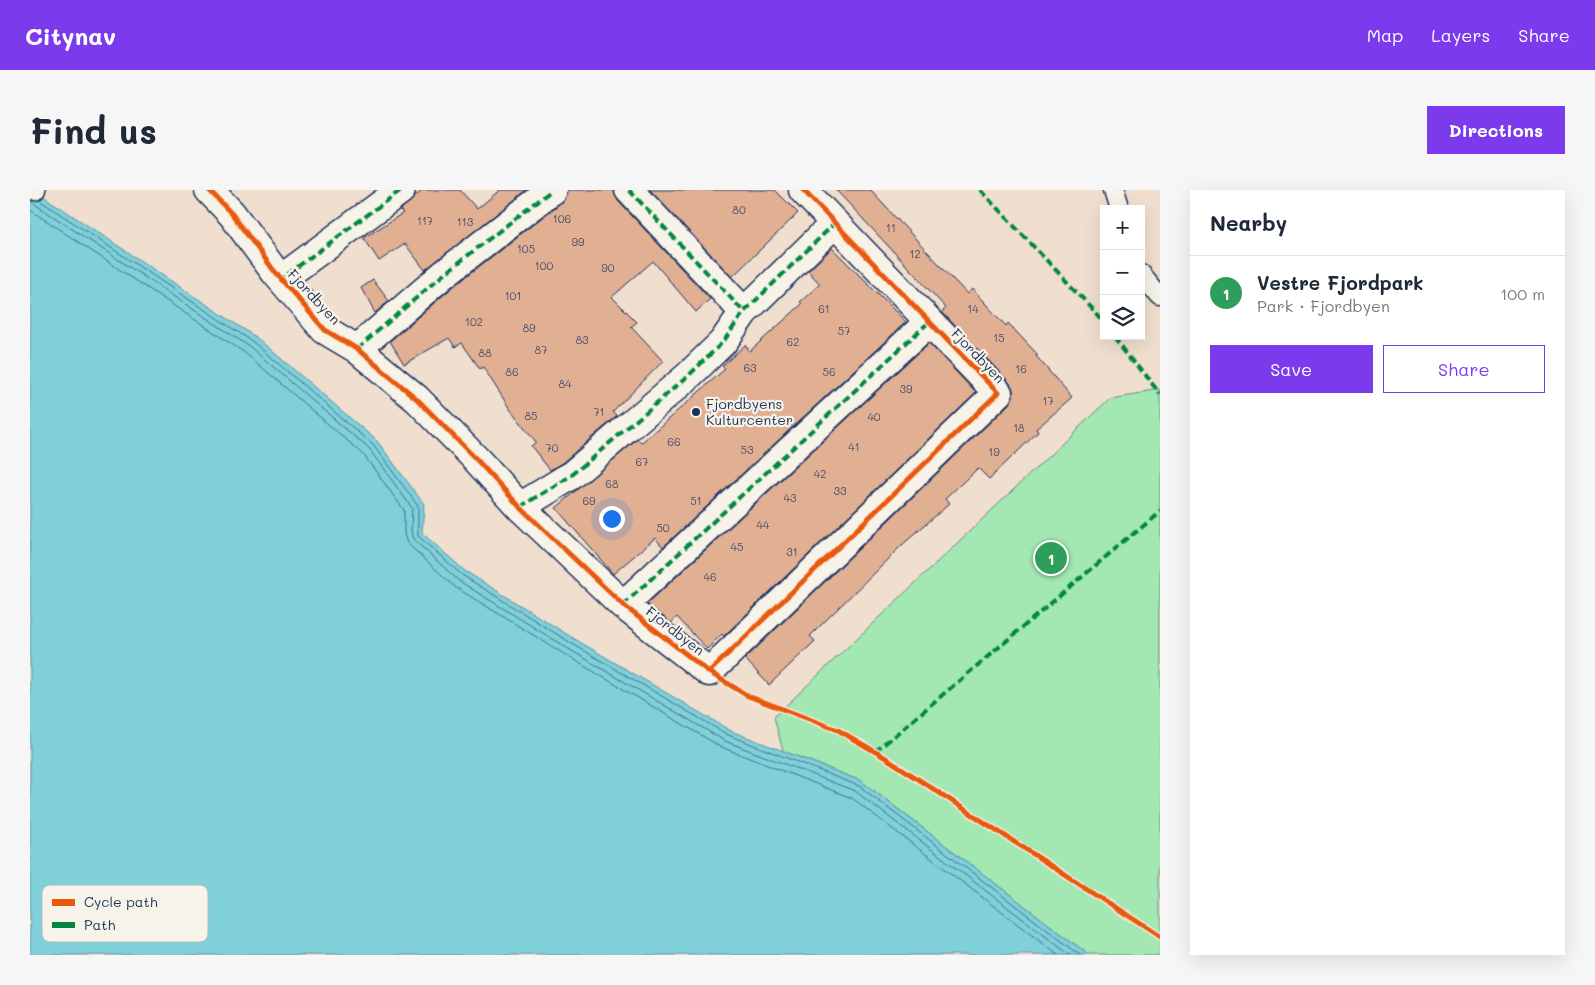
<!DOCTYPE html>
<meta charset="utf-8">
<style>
:root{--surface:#fff;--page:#f6f6f7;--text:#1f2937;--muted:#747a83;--line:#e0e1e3;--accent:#7c3aed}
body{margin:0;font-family:Mali,sans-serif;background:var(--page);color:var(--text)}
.controls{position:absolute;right:15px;top:15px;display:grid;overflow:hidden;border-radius:0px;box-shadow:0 5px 20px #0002}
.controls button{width:45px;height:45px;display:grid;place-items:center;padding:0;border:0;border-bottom:1px solid var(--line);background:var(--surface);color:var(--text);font:25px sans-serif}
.you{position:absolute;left:581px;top:328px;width:18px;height:18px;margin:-12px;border:4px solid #fff;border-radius:50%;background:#1a73e8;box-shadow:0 0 0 8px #1a73e833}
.badge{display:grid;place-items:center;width:32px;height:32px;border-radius:50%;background:var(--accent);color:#fff;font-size:16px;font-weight:700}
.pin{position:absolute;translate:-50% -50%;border:2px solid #fff;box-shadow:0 1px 5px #0006}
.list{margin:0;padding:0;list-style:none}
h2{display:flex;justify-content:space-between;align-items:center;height:65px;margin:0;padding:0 20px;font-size:21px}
h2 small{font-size:16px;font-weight:400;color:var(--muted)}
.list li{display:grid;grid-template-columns:32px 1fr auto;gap:15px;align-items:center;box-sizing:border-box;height:75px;padding:0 20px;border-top:1px solid var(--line)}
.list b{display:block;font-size:19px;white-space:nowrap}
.list p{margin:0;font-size:16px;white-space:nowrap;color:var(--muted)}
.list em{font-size:16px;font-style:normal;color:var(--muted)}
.actions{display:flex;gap:10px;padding:15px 20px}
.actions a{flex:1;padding:11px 0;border:1px solid var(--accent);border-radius:0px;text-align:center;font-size:18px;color:var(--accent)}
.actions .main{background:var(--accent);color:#fff}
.icon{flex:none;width:28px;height:28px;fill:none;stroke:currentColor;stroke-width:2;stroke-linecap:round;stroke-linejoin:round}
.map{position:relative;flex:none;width:1130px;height:765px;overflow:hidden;border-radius:0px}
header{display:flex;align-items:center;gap:30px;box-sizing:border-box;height:70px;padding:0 25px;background:var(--accent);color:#fff}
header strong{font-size:24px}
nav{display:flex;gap:28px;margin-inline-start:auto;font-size:18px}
.intro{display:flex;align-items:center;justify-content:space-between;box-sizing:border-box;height:120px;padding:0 30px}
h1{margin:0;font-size:35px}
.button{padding:12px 22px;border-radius:0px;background:var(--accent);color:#fff;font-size:18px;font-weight:700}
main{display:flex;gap:30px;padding:0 30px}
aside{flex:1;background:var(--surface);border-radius:0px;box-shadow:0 5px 20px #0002}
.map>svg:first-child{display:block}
.green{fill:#a3e7b2;stroke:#5f8b88}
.water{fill:#7fd0d9;stroke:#5790a8}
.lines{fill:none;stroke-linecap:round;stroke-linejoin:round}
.shore{stroke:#436f8f;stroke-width:1}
.building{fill:#e1b093;stroke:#1b2f5e}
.lane-casing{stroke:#1b2f5e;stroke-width:21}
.street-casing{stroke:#1b2f5e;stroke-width:31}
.lane{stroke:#f7f3e8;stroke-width:18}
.street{stroke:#f7f3e8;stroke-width:28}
.quiet{stroke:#00873e;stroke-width:4;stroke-dasharray:8 4;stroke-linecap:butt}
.cycleway-casing{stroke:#f7f3e8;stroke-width:8}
.cycleway{stroke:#e8590c;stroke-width:5}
.poi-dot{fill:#1b2f5e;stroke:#f7f3e8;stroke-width:2}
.labels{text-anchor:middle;stroke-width:4.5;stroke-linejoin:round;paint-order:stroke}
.number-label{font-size:11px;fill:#4c4f6b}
.street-label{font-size:14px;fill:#1b2f5e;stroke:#f7f3e8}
.poi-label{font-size:14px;fill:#1b2f5e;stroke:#f7f3e8;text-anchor:start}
.key{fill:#f7f3e8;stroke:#b5b8bf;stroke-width:1}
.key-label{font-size:14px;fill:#1b2f5e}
</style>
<header>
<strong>Citynav</strong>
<nav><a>Map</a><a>Layers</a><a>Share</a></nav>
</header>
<div class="intro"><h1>Find us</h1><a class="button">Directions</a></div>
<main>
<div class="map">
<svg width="1130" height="765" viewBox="0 0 1130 765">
<rect width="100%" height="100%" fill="#f0dfce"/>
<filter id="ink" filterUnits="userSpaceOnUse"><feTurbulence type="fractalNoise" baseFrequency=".02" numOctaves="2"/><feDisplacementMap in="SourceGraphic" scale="10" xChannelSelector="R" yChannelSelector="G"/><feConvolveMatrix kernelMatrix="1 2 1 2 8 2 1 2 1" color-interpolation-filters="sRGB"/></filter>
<g filter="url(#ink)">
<path class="green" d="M 1130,200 L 1130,765 L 1059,765 L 831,591 L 753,561 L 744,527 L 1080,208 Z"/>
<path class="water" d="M 0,0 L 4,0 L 227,148 L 347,251 L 394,314 L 392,343 L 435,381 L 543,448 L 701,541 L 831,591 L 1059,765 L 0,765 Z"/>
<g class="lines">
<path class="shore" d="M 9,10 L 223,152 L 343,255 L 388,316 L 388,346 L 432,385 L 541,453 L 698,545 L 829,596 L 1050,765
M 0,11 L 220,157 L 339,259 L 382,318 L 381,342 L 383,349 L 429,391 L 537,458 L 695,551 L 825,601 L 1040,765
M 0,20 L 215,163 L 333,264 L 374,320 L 374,344 L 377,353 L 425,397 L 534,464 L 691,557 L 822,608 L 1028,765"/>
</g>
<path class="building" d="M 393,0 L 430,0 L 447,19 L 470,0 L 497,0 L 395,80 L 375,54 L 349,71 L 334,48 L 373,23 L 370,20 Z
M 537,0 L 584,0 L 588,11 L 680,109 L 666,122 L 623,71 L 582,107 L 607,132 L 601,137 L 633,171 L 583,222 L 587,226 L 533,272 L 520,280 L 501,256 L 506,252 L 480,219 L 453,177 L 450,179 L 432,153 L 425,157 L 419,148 L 374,174 L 360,151 L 424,96 L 532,12 Z
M 620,0 L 745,0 L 768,23 L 702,87 Z
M 806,0 L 840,0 L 937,104 L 942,99 L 976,136 L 978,133 L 1008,165 L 1006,166 L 1042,208 L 1006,239 L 1008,242 L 959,289 L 948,278 L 915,309 L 919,314 L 872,355 L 780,446 L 785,451 L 739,495 L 715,469 L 979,214 L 983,207 L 983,199 L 979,192 L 912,122 L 916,118 Z
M 802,58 L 876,132 L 633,357 L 625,348 L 583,384 L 526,318 L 608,249 L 611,253 L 695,179 L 692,176 L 715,155 L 720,161 L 772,114 L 770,112 L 790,94 L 778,81 Z
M 343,90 L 359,111 L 345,123 L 331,98 Z
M 899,153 L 946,203 L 694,446 L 692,444 L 677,459 L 647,427 L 641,433 L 617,414 Z"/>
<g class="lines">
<defs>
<path id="lane" d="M 1083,0 L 1089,19
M 5,1 L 6,0
M 1111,84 L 1130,107"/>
<path id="street" d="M 179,0 L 202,24 L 245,82 L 295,140 L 327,159 L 387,209 L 446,269 L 490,317 L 593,415 L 679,482 L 968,203 L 773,0
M 599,0 L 714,122
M 251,89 L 371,0
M 327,159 L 414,84 L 522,0
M 490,317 L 542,285 L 657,187 L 693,152 L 714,122 L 805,33
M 593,415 L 899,132"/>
</defs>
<use href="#lane" class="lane-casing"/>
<use href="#street" class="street-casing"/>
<use href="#lane" class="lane"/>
<use href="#street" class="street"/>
<path class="quiet" d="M 599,0 L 714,122
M 950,0 L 1074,131
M 253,92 L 251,89 L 371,0
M 1085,146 L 1130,205
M 327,159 L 414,84 L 522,0
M 490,317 L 542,285 L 657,187 L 693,152 L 714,122 L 805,33
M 593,415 L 899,132
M 845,562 L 1130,321"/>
<defs>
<path id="cycleway" d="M 179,0 L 202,24 L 245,82 L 295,140 L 327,159 L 387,209 L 446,269 L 490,317 L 593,415 L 679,482 L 718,506 L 808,540 L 856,568 L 1130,747
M 679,482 L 968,203 L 773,0"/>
</defs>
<use href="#cycleway" class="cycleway-casing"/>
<use href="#cycleway" class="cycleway"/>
</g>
</g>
<circle class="poi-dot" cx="666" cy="222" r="5"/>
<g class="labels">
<g class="number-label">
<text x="709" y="24">80</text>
<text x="532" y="33">106</text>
<text x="395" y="35">117</text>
<text x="435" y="36">113</text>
<text x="861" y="42">11</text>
<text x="548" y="56">99</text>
<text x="496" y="63">105</text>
<text x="885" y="68">12</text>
<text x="514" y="80">100</text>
<text x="578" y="82">90</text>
<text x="483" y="110">101</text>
<text x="794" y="123">61</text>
<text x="943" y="123">14</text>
<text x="444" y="136">102</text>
<text x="499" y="142">89</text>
<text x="814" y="145">57</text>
<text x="969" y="152">15</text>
<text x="552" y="154">83</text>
<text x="763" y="156">62</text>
<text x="511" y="164">87</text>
<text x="455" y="167">88</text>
<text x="720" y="182">63</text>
<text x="991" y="183">16</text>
<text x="482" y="186">86</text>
<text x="799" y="186">56</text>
<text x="535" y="198">84</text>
<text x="876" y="203">39</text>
<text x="1018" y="215">17</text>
<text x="569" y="226">71</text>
<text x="501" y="230">85</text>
<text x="844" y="231">40</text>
<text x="989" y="242">18</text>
<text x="644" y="256">66</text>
<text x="824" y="261">41</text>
<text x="522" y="262">70</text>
<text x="717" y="264">53</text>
<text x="964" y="266">19</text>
<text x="612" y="276">67</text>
<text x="790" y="288">42</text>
<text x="582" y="298">68</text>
<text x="810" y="305">33</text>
<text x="760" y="312">43</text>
<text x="559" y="315">69</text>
<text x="666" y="315">51</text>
<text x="733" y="339">44</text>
<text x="633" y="342">50</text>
<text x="707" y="361">45</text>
<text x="762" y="366">31</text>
<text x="680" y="391">46</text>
</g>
<g class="street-label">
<text transform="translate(284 107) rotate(47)" y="5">Fjordbyen</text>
<text transform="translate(948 166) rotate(46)" y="5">Fjordbyen</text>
<text transform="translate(645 441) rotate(38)" y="5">Fjordbyen</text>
</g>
<g class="poi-label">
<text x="676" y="219">Fjordbyens<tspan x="676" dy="16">Kulturcenter</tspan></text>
</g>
</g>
<rect x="12" y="695" width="166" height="57" rx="8" class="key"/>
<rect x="22" y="709" width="23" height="7" fill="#e8590c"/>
<rect x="22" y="732" width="23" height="6" fill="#00873e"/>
<g class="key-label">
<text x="54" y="717">Cycle path</text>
<text x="54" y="740">Path</text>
</g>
</svg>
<div class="controls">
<button>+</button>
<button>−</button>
<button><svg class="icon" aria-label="layers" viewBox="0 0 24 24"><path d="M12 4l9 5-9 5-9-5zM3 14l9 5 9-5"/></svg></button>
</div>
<div class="you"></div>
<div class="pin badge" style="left:1021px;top:368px;background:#2e9e5b">1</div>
</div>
<aside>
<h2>Nearby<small></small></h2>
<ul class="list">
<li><span class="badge" style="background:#2e9e5b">1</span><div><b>Vestre Fjordpark</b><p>Park · Fjordbyen</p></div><em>100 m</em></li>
</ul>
<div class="actions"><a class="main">Save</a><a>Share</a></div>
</aside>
</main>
